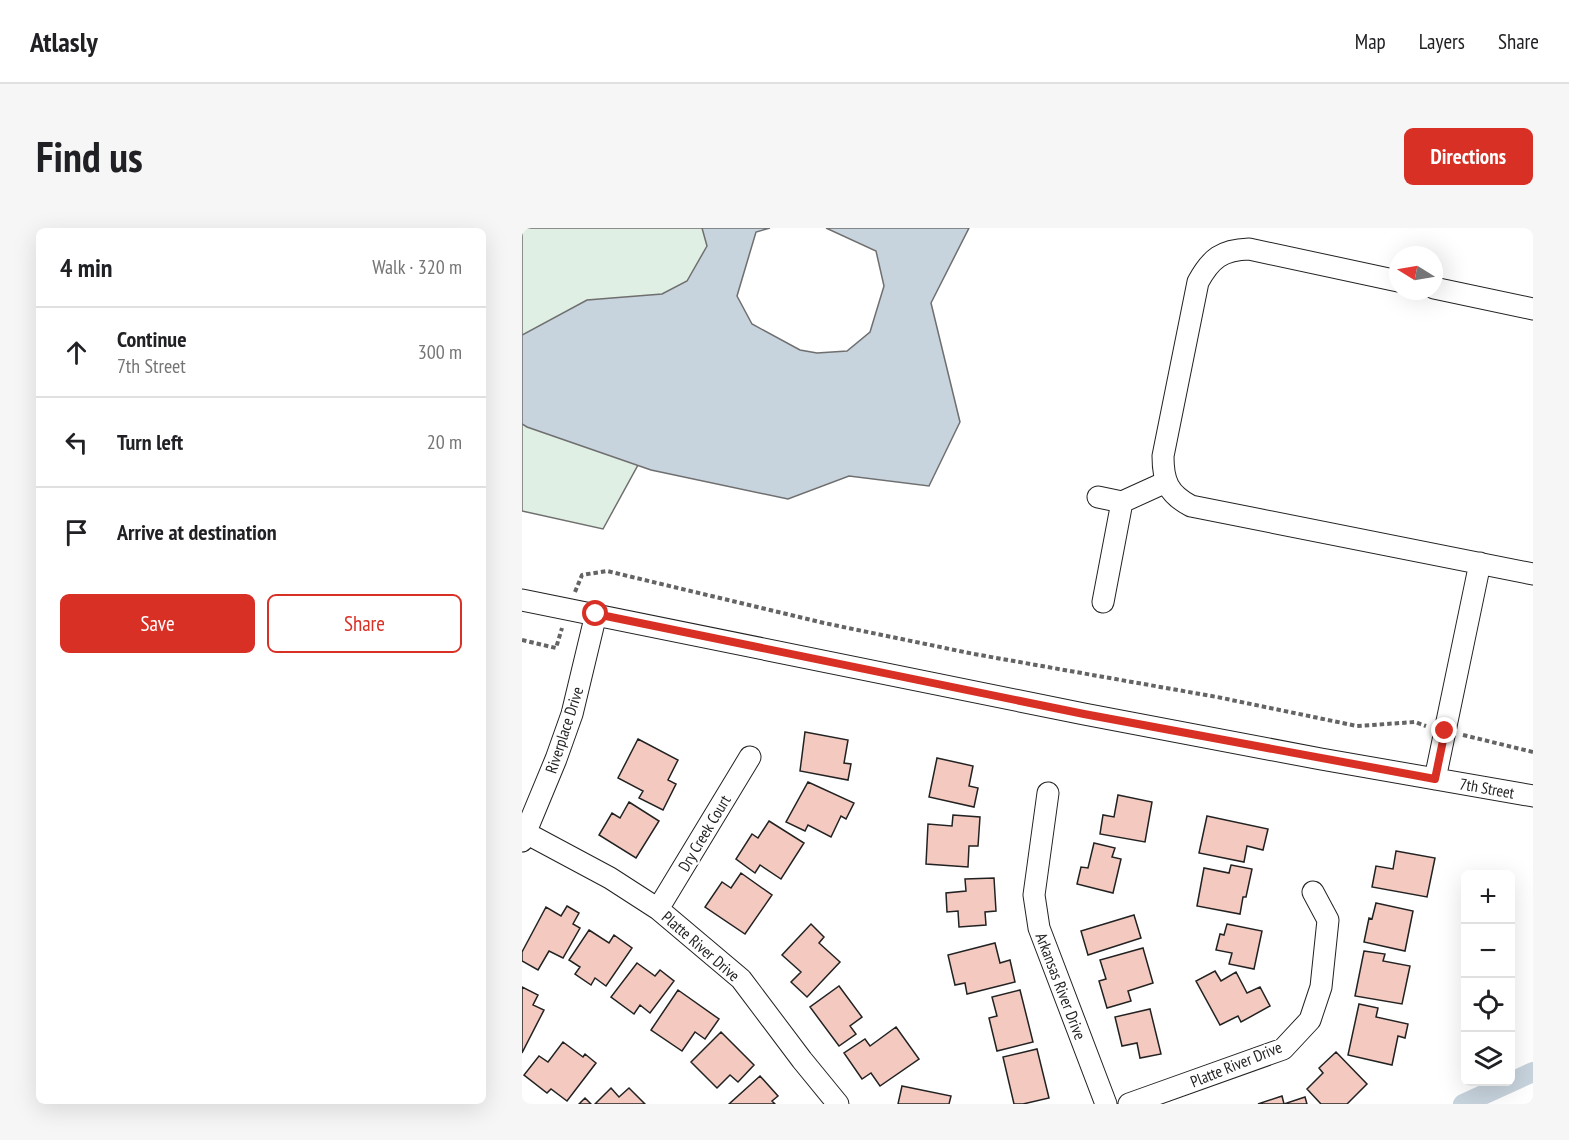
<!DOCTYPE html>
<meta charset="utf-8">
<style>
:root{--surface:#fff;--page:#f6f6f6;--text:#202124;--muted:#757577;--line:#e0e0e0;--accent:#d93025}
body{margin:0;font-family:"PT Sans Narrow",sans-serif;background:var(--page);color:var(--text)}
.controls{position:absolute;right:18px;bottom:18px;display:grid;overflow:hidden;border-radius:9px;box-shadow:0 6px 24px #0002}
.controls button{width:54px;height:54px;display:grid;place-items:center;padding:0;border:0;border-bottom:2px solid var(--line);background:var(--surface);color:var(--text);font:30px sans-serif}
.compass{position:absolute;left:867px;top:18px;width:54px;height:54px;border-radius:50%;background:var(--surface);box-shadow:0 6px 24px #0002;rotate:281deg}
.stop{position:absolute;width:18px;height:18px;margin:-14px;border:4px solid #d93025;border-radius:50%;background:#fff}
.stop.end{background:#d93025;border-color:#fff;box-shadow:0 2px 6px #0008}
.list{margin:0;padding:0;list-style:none}
h2{display:flex;justify-content:space-between;align-items:center;height:78px;margin:0;padding:0 24px;font-size:26px}
h2 small{font-size:20px;font-weight:400;color:var(--muted)}
.list li{display:grid;grid-template-columns:39px 1fr auto;gap:18px;align-items:center;box-sizing:border-box;height:90px;padding:0 24px;border-top:2px solid var(--line)}
.list b{display:block;font-size:22px;white-space:nowrap}
.list p{margin:0;font-size:20px;white-space:nowrap;color:var(--muted)}
.list em{font-size:20px;font-style:normal;color:var(--muted)}
.actions{display:flex;gap:12px;padding:18px 24px}
.actions a{flex:1;padding:14px 0;border:2px solid var(--accent);border-radius:9px;text-align:center;font-size:21px;color:var(--accent)}
.actions .main{background:var(--accent);color:#fff}
.icon{flex:none;width:33px;height:33px;fill:none;stroke:currentColor;stroke-width:2;stroke-linecap:round;stroke-linejoin:round}
.map{position:relative;flex:none;width:1011px;height:876px;overflow:hidden;border-radius:9px}
header{display:flex;align-items:center;gap:36px;box-sizing:border-box;height:84px;padding:0 30px;background:var(--surface);border-bottom:2px solid var(--line)}
header strong{font-size:28px}
nav{display:flex;gap:33px;margin-inline-start:auto;font-size:21px}
.intro{display:flex;align-items:center;justify-content:space-between;box-sizing:border-box;height:144px;padding:0 36px}
h1{margin:0;font-size:42px}
.button{padding:15px 27px;border-radius:9px;background:var(--accent);color:#fff;font-size:21px;font-weight:700}
main{display:flex;gap:36px;padding:0 36px}
aside{flex:1;background:var(--surface);border-radius:9px;box-shadow:0 6px 24px #0002}
.map>svg:first-child{display:block}
.green{fill:#e0efe3;stroke:#6f6f6f;stroke-width:1.5}
.water{fill:#c7d3dd;stroke:#6f6f6f;stroke-width:1.5}
.lines{fill:none;stroke-linecap:round;stroke-linejoin:round}
.canal{stroke:#c7d3dd;stroke-width:20}
.building{fill:#f3c9c0;stroke:#222;stroke-width:1.5}
.minor-casing{stroke:#222;stroke-width:23}
.path{stroke:#646464;stroke-width:4;stroke-dasharray:4.5 3;stroke-linecap:butt}
.minor{stroke:#fff;stroke-width:21}
.route{stroke:#d93025;stroke-width:8}
.labels{text-anchor:middle;stroke-width:4.5;stroke-linejoin:round;paint-order:stroke}
.street-label{font-size:16px;fill:#222;stroke:#fff}
</style>
<header>
<strong>Atlasly</strong>
<nav><a>Map</a><a>Layers</a><a>Share</a></nav>
</header>
<div class="intro"><h1>Find us</h1><a class="button">Directions</a></div>
<main>
<aside>
<h2>4 min<small>Walk · 320 m</small></h2>
<ul class="list">
<li><svg class="icon" aria-label="ahead" viewBox="0 0 24 24"><path d="M12 20V5M6 11l6-6 6 6"/></svg><div><b>Continue</b><p>7th Street</p></div><em>300 m</em></li>
<li><svg class="icon" aria-label="left" viewBox="0 0 24 24"><path d="M17 20v-9H6M10 6l-5 5 5 5"/></svg><div><b>Turn left</b></div><em>20 m</em></li>
<li><svg class="icon" aria-label="arrive" viewBox="0 0 24 24"><path d="M6 21V4h12l-3 4 3 4H6"/></svg><div><b>Arrive at destination</b></div></li>
</ul>
<div class="actions"><a class="main">Save</a><a>Share</a></div>
</aside>
<div class="map">
<svg width="1011" height="876" viewBox="0 0 1011 876">
<rect width="100%" height="100%" fill="#fff"/>
<path class="green" d="M 0,0 L 197,0 L 162,153 L 81,301 L 0,283 Z"/>
<path class="water" d="M 180,0 L 248,0 L 234,4 L 215,68 L 230,96 L 278,122 L 295,125 L 325,123 L 348,104 L 362,58 L 354,23 L 304,0 L 447,0 L 409,75 L 438,194 L 407,258 L 327,248 L 266,271 L 129,242 L 5,199 L 0,196 L 0,107 L 65,72 L 140,66 L 165,53 L 185,18 Z"/>
<g class="lines">
<path class="canal" d="M 941,876 L 1011,844"/>
</g>
<path class="building" d="M 283,504 L 326,512 L 322,535 L 329,536 L 326,552 L 278,543 Z
M 116,511 L 156,532 L 146,552 L 154,556 L 141,582 L 117,570 L 121,563 L 96,550 Z
M 415,530 L 451,538 L 447,558 L 456,560 L 452,579 L 407,569 Z
M 286,554 L 332,575 L 324,591 L 319,588 L 309,609 L 286,597 L 283,603 L 264,594 Z
M 596,567 L 630,574 L 623,614 L 578,606 L 581,587 L 592,589 Z
M 107,574 L 137,593 L 114,630 L 77,607 L 90,585 L 98,590 Z
M 431,587 L 458,589 L 456,618 L 447,618 L 446,639 L 404,636 L 406,596 L 430,598 Z
M 685,588 L 746,601 L 741,622 L 725,618 L 722,634 L 677,625 Z
M 247,593 L 282,615 L 259,651 L 238,637 L 233,645 L 214,631 L 230,606 L 236,610 Z
M 572,615 L 593,620 L 590,629 L 599,631 L 591,665 L 555,656 L 559,639 L 566,640 Z
M 874,623 L 913,630 L 905,669 L 850,659 L 854,638 L 871,641 Z
M 709,637 L 730,641 L 724,669 L 721,669 L 718,686 L 675,678 L 682,640 L 707,645 Z
M 219,645 L 250,667 L 223,706 L 183,679 L 200,654 L 209,660 Z
M 472,650 L 474,683 L 463,684 L 464,697 L 437,699 L 436,683 L 425,684 L 424,665 L 444,663 L 443,651 Z
M 854,675 L 891,683 L 883,723 L 842,714 L 847,690 L 850,691 Z
M 45,678 L 57,685 L 51,696 L 58,700 L 41,730 L 27,723 L 16,742 L 0,733 L 0,724 L 24,679 L 39,688 Z
M 612,687 L 619,710 L 566,727 L 559,703 Z
M 289,696 L 302,709 L 297,715 L 318,734 L 285,769 L 269,754 L 279,744 L 260,727 Z
M 705,696 L 740,703 L 732,741 L 707,736 L 710,725 L 694,722 L 698,706 L 702,707 Z
M 67,702 L 87,715 L 92,707 L 110,720 L 84,758 L 73,750 L 69,757 L 53,746 L 58,739 L 47,732 Z
M 473,715 L 478,735 L 488,732 L 493,754 L 445,766 L 443,755 L 433,757 L 426,727 Z
M 621,720 L 631,755 L 606,763 L 609,773 L 585,780 L 577,753 L 584,751 L 578,732 Z
M 842,723 L 863,726 L 861,733 L 888,738 L 880,776 L 833,768 Z
M 115,735 L 133,748 L 138,742 L 152,753 L 128,785 L 118,777 L 112,786 L 89,769 Z
M 693,743 L 699,753 L 714,744 L 725,765 L 738,759 L 748,778 L 719,794 L 716,788 L 698,797 L 674,753 Z
M 317,758 L 340,789 L 328,798 L 334,806 L 317,818 L 288,779 Z
M 0,759 L 16,767 L 11,777 L 22,782 L 0,825 Z
M 156,762 L 197,791 L 183,811 L 173,804 L 160,823 L 129,802 Z
M 498,762 L 511,814 L 475,823 L 467,790 L 475,788 L 470,769 Z
M 837,776 L 856,780 L 854,789 L 886,796 L 883,810 L 876,808 L 870,837 L 826,827 Z
M 628,781 L 639,826 L 618,830 L 615,815 L 600,818 L 593,789 Z
M 374,799 L 397,831 L 358,858 L 349,845 L 340,851 L 322,825 L 343,811 L 348,818 Z
M 199,804 L 232,837 L 216,854 L 208,847 L 195,860 L 169,834 Z
M 41,814 L 61,829 L 63,826 L 74,835 L 45,873 L 29,861 L 25,865 L 2,847 L 17,828 L 26,834 Z
M 515,821 L 527,870 L 501,876 L 492,876 L 481,829 Z
M 814,824 L 845,856 L 825,876 L 799,876 L 785,861 L 801,845 L 797,840 Z
M 238,848 L 256,868 L 250,873 L 253,876 L 207,876 Z
M 380,858 L 429,868 L 427,876 L 376,876 Z
M 89,860 L 97,869 L 107,860 L 123,876 L 73,876 Z
M 760,868 L 762,876 L 783,869 L 785,876 L 736,876 Z
M 63,870 L 69,876 L 57,876 Z"/>
<g class="lines">
<defs>
<path id="minor" d="M 876,53 L 727,21 C 700,22 689,30 676,54 L 641,228 C 641,253 646,266 669,278 L 1011,346
M 912,60 L 1011,81
M 576,269 L 600,274
M 0,372 L 562,486 L 799,531 L 1011,568
M 581,374 L 600,274 L 644,254
M 913,551 L 958,335
M 526,565 L 512,667 L 517,700 L 584,876
M 4,605 L 88,650 L 136,681 L 219,751 L 280,832 L 316,876
M 0,613 L 34,531 L 50,486 L 74,386
M 136,681 L 228,529
M 607,876 L 761,821 L 788,792 L 799,759 L 806,692 L 791,664"/>
</defs>
<use href="#minor" class="minor-casing"/>
<path class="path" d="M 53,364 L 60,347 L 85,343 L 302,395 L 452,426 L 695,469 L 835,498 L 893,494 L 904,498
M 0,412 L 34,420 L 40,400
M 941,507 L 1011,524"/>
<use href="#minor" class="minor"/>
</g>
<g class="lines">
<path class="route" d="M 74,386 L 562,486 L 913,551 L 923,503"/>
</g>
<g class="labels">
<g class="street-label">
<text transform="translate(42 502) rotate(-72)" y="6">Riverplace Drive</text>
<text transform="translate(965 560) rotate(10)" y="6">7th Street</text>
<text transform="translate(182 605) rotate(-59)" y="6">Dry Creek Court</text>
<text transform="translate(179 718) rotate(41)" y="6">Platte River Drive</text>
<text transform="translate(539 758) rotate(69)" y="6">Arkansas River Drive</text>
<text transform="translate(714 836) rotate(-22)" y="6">Platte River Drive</text>
</g>
</g>
</svg>
<div class="controls">
<button>+</button>
<button>−</button>
<button><svg class="icon" aria-label="locate" viewBox="0 0 24 24"><circle cx="12" cy="12" r="6"/><path d="M12 2v4M12 18v4M2 12h4M18 12h4"/></svg></button>
<button><svg class="icon" aria-label="layers" viewBox="0 0 24 24"><path d="M12 4l9 5-9 5-9-5zM3 14l9 5 9-5"/></svg></button>
</div>
<svg class="compass" viewBox="-18 -18 36 36"><path d="M0-13l5 13h-10z" fill="#e53935"/><path d="M0 13l5-13h-10z" fill="#757577"/></svg>
<div class="stop" style="left:74px;top:386px"></div>
<div class="stop end" style="left:923px;top:503px"></div>
</div>
</main>
